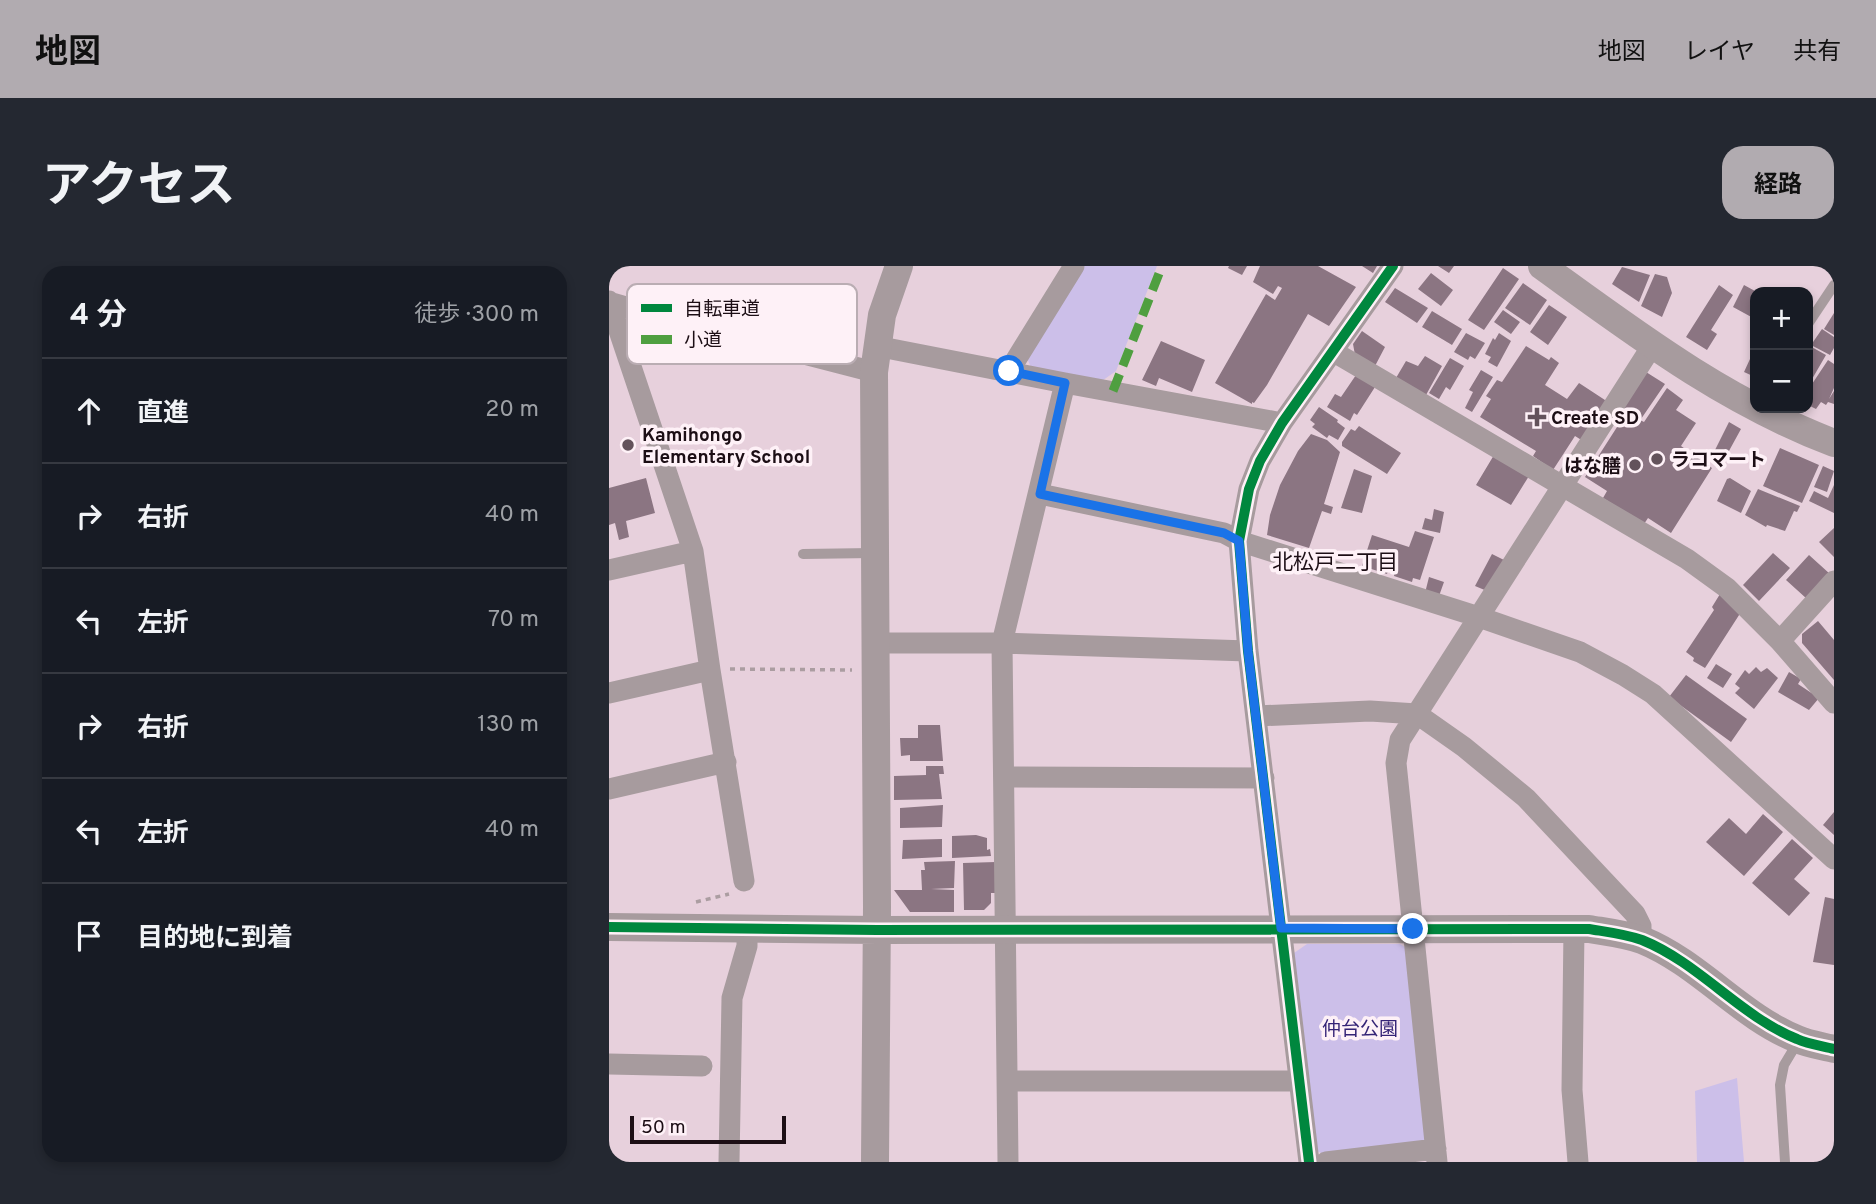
<!DOCTYPE html>
<html lang="ja">
<meta charset="utf-8">
<style>
:root{--surface:#171b24;--page:#242831;--text:#f1f3f6;--muted:#9ea1a6;--line:#363941;--accent:#b1abb0}
body{margin:0;font-family:Overpass,"Noto Sans JP",sans-serif;background:var(--page);color:var(--text)}
.controls{position:absolute;right:21px;top:21px;display:grid;overflow:hidden;border-radius:14px;box-shadow:0 4px 10px #0003}
.controls button{width:63px;height:63px;display:grid;place-items:center;padding:0;border:0;border-bottom:2px solid var(--line);background:var(--surface);color:var(--text);font:35px sans-serif}
.scale{position:absolute;left:21px;bottom:18px;width:156px;box-sizing:border-box;padding-left:7px;border:4px solid #1c0e15;border-top:0;font-size:19px;line-height:24px;white-space:nowrap;color:#1c0e15;-webkit-text-stroke:5px #fef1f7;paint-order:stroke}
.stop{position:absolute;width:21px;height:21px;margin:-16px;border:5px solid #1a73e8;border-radius:50%;background:#fff}
.stop.end{background:#1a73e8;border-color:#fff;box-shadow:0 2px 7px #0008}
.list{margin:0;padding:0;list-style:none}
h2{display:flex;justify-content:space-between;align-items:center;height:91px;margin:0;padding:0 28px;font-size:30px}
h2 small{font-size:23px;font-weight:400;color:var(--muted)}
.list li{display:grid;grid-template-columns:46px 1fr auto;gap:21px;align-items:center;box-sizing:border-box;height:105px;padding:0 28px;border-top:2px solid var(--line)}
.list b{display:block;font-size:26px;white-space:nowrap}
.list em{font-size:23px;font-style:normal;color:var(--muted)}
.icon{flex:none;width:38px;height:38px;fill:none;stroke:currentColor;stroke-width:2;stroke-linecap:round;stroke-linejoin:round}
.map{position:relative;flex:none;width:1225px;height:896px;overflow:hidden;border-radius:21px}
header{display:flex;align-items:center;gap:42px;box-sizing:border-box;height:98px;padding:0 35px;background:var(--accent);color:#111}
header strong{font-size:33px}
nav{display:flex;gap:38px;margin-inline-start:auto;font-size:24px}
.intro{display:flex;align-items:center;justify-content:space-between;box-sizing:border-box;height:168px;padding:0 42px}
h1{margin:0;font-size:49px}
.button{padding:18px 32px;border-radius:21px;background:var(--accent);color:#111;font-size:24px;font-weight:700}
main{display:flex;gap:42px;padding:0 42px}
aside{flex:1;background:var(--surface);border-radius:21px;box-shadow:0 4px 10px #0003}
.map>svg:first-child{display:block}
.green{fill:#ccbfe9}
.building{fill:#8b7582}
.lines{fill:none;stroke-linecap:round;stroke-linejoin:round}
.path{stroke:#ab9da1;stroke-width:3.5;stroke-dasharray:5 5;stroke-linecap:butt}
.service{stroke:#a79b9e;stroke-width:10}
.minor{stroke:#a79b9e;stroke-width:21}
.tertiary{stroke:#a79b9e;stroke-width:28}
.quiet{stroke:#4f9f40;stroke-width:9;stroke-dasharray:18 9;stroke-linecap:butt}
.cycleway-casing{stroke:#fef1f7;stroke-width:15}
.cycleway{stroke:#00873e;stroke-width:10}
.route{stroke:#1a73e8;stroke-width:9}
.poi-dot{fill:#63525b;stroke:#fef1f7;stroke-width:2.5}
.labels{text-anchor:middle;stroke-width:7;stroke-linejoin:round;paint-order:stroke}
.poi-label{font-size:19px;font-weight:bold;fill:#1c0e15;stroke:#fef1f7;text-anchor:start}
.park-label{font-size:19px;fill:#342376;stroke:#fef1f7}
.neighbourhood-label{font-size:21px;fill:#1c0e15;stroke:#fef1f7}
.key{fill:#fef1f7;stroke:#baadb3;stroke-width:2}
.key-label{font-size:19px;fill:#1c0e15}
</style>
<header>
<strong>地図</strong>
<nav><a>地図</a><a>レイヤ</a><a>共有</a></nav>
</header>
<div class="intro"><h1>アクセス</h1><a class="button">経路</a></div>
<main>
<aside>
<h2>4 分<small>徒歩 · 300 m</small></h2>
<ul class="list">
<li><svg class="icon" aria-label="ahead" viewBox="0 0 24 24"><path d="M12 20V5M6 11l6-6 6 6"/></svg><div><b>直進</b></div><em>20 m</em></li>
<li><svg class="icon" aria-label="right" viewBox="0 0 24 24"><path d="M7 20v-9h11M14 6l5 5-5 5"/></svg><div><b>右折</b></div><em>40 m</em></li>
<li><svg class="icon" aria-label="left" viewBox="0 0 24 24"><path d="M17 20v-9H6M10 6l-5 5 5 5"/></svg><div><b>左折</b></div><em>70 m</em></li>
<li><svg class="icon" aria-label="right" viewBox="0 0 24 24"><path d="M7 20v-9h11M14 6l5 5-5 5"/></svg><div><b>右折</b></div><em>130 m</em></li>
<li><svg class="icon" aria-label="left" viewBox="0 0 24 24"><path d="M17 20v-9H6M10 6l-5 5 5 5"/></svg><div><b>左折</b></div><em>40 m</em></li>
<li><svg class="icon" aria-label="arrive" viewBox="0 0 24 24"><path d="M6 21V4h12l-3 4 3 4H6"/></svg><div><b>目的地に到着</b></div></li>
</ul>
</aside>
<div class="map">
<svg width="1225" height="896" viewBox="0 0 1225 896">
<rect width="100%" height="100%" fill="#e7d0dc"/>
<path class="green" d="M 475,0 L 548,0 L 507,105 L 490,117 L 423,104 L 418,92 Z
M 698,678 L 791,678 L 799,683 L 821,870 L 814,878 L 718,890 L 708,885 L 685,687 Z
M 1128,812 L 1135,896 L 1088,896 L 1086,825 Z"/>
<path class="building" d="M 620,0 L 638,0 L 633,9 L 619,2 Z
M 651,0 L 709,0 L 747,21 L 720,60 L 699,48 L 658,119 L 645,137 L 643,136 L 643,138 L 606,117 L 657,28 L 666,34 L 673,22 L 669,20 L 664,28 L 644,16 Z
M 753,0 L 768,0 L 764,7 Z
M 829,0 L 845,0 L 840,7 Z
M 1013,1 L 1041,9 L 1030,36 L 1003,18 Z
M 894,2 L 910,13 L 875,64 L 859,54 Z
M 822,7 L 844,24 L 832,40 L 809,23 Z
M 1046,8 L 1058,11 L 1063,27 L 1053,51 L 1032,40 Z
M 914,17 L 938,34 L 921,59 L 896,42 Z
M 1110,19 L 1124,29 L 1102,64 L 1108,68 L 1098,84 L 1077,71 Z
M 1135,19 L 1146,25 L 1146,53 L 1124,41 Z
M 786,22 L 819,42 L 808,57 L 776,36 Z
M 940,39 L 958,51 L 939,79 L 921,66 Z
M 894,44 L 911,56 L 902,68 L 885,56 Z
M 823,45 L 853,63 L 843,79 L 813,61 Z
M 1225,47 L 1225,69 L 1215,63 Z
M 1213,63 L 1225,71 L 1225,82 L 1221,89 L 1202,79 Z
M 753,65 L 776,81 L 766,100 L 746,89 L 744,78 Z
M 857,67 L 876,77 L 866,93 L 861,90 L 859,94 L 845,86 Z
M 890,67 L 902,75 L 888,101 L 879,96 L 882,91 L 876,88 L 884,72 L 886,74 Z
M 552,75 L 596,94 L 583,126 L 550,112 L 547,120 L 533,114 Z
M 1199,79 L 1217,89 L 1199,120 Z
M 917,80 L 940,94 L 942,91 L 950,97 L 936,119 L 958,133 L 970,117 L 999,136 L 974,175 L 966,170 L 944,204 L 924,190 L 927,185 L 871,151 L 882,133 L 877,130 L 888,114 L 893,116 Z
M 816,90 L 833,100 L 817,129 L 787,112 L 797,95 L 809,100 Z
M 841,92 L 855,100 L 841,124 L 837,121 L 830,133 L 820,127 Z
M 1141,93 L 1146,95 L 1146,111 L 1135,106 Z
M 1219,94 L 1225,98 L 1225,122 L 1220,133 L 1225,125 L 1225,138 L 1219,136 L 1217,139 L 1212,136 L 1207,143 L 1199,139 L 1199,124 Z
M 872,104 L 884,111 L 863,146 L 856,142 L 864,126 L 860,124 Z
M 1037,106 L 1056,118 L 1032,153 L 1014,141 Z
M 747,109 L 766,121 L 748,149 L 745,147 L 741,155 L 718,141 L 726,128 L 732,131 Z
M 1058,122 L 1074,134 L 1067,144 L 1087,157 L 1072,180 L 1103,202 L 1062,267 L 1039,252 L 1035,258 L 994,232 L 998,225 L 976,211 L 1017,147 L 1035,156 Z
M 710,141 L 729,154 L 728,156 L 736,162 L 729,174 L 720,169 L 718,172 L 703,161 L 706,158 L 701,154 Z
M 1120,156 L 1132,163 L 1115,194 L 1104,188 Z
M 750,160 L 792,187 L 778,208 L 733,180 L 733,176 L 742,163 L 746,165 Z
M 702,168 L 718,174 L 731,186 L 715,238 L 724,241 L 722,248 L 713,245 L 700,282 L 658,269 L 661,249 L 671,219 L 689,185 Z
M 1171,182 L 1210,199 L 1193,237 L 1154,220 Z
M 885,189 L 920,210 L 902,239 L 867,219 Z
M 1214,200 L 1225,205 L 1218,226 L 1205,221 Z
M 745,203 L 763,210 L 753,247 L 732,242 Z
M 37,212 L 46,247 L 17,255 L 20,271 L 10,274 L 6,257 L 0,259 L 0,222 Z
M 1121,212 L 1142,225 L 1132,247 L 1108,235 L 1118,213 Z
M 1225,219 L 1225,247 L 1200,235 L 1205,225 L 1219,232 Z
M 1149,223 L 1191,240 L 1188,246 L 1185,245 L 1176,265 L 1158,259 L 1157,261 L 1136,249 Z
M 825,243 L 835,246 L 831,267 L 813,263 L 816,252 L 823,254 Z
M 1225,262 L 1225,291 L 1210,276 Z
M 806,265 L 825,271 L 811,314 L 804,312 L 803,316 L 785,310 L 786,303 L 780,301 L 778,308 L 753,300 L 763,269 L 800,281 Z
M 1164,287 L 1181,302 L 1150,335 L 1134,319 Z
M 883,288 L 895,294 L 878,325 L 866,320 Z
M 1200,289 L 1221,308 L 1198,333 L 1177,314 Z
M 820,311 L 835,316 L 830,330 L 816,327 Z
M 1111,328 L 1132,346 L 1096,402 L 1084,395 L 1085,392 L 1077,386 L 1105,344 L 1103,341 Z
M 1209,355 L 1225,374 L 1225,414 L 1193,377 L 1193,368 Z
M 1107,398 L 1123,408 L 1114,422 L 1098,412 Z
M 1147,401 L 1152,406 L 1158,402 L 1169,412 L 1145,443 L 1126,427 L 1131,422 L 1126,418 L 1136,404 L 1140,408 Z
M 1180,406 L 1192,413 L 1189,418 L 1210,432 L 1200,444 L 1169,426 Z
M 1077,409 L 1138,453 L 1122,476 L 1060,431 Z
M 309,459 L 331,459 L 334,495 L 301,495 L 301,489 L 292,490 L 291,472 L 309,472 Z
M 317,500 L 334,500 L 335,508 L 330,508 L 333,533 L 285,534 L 285,510 L 317,509 Z
M 334,539 L 333,561 L 291,562 L 291,542 Z
M 1225,546 L 1225,569 L 1214,559 Z
M 1154,548 L 1174,566 L 1135,610 L 1097,576 L 1120,552 L 1137,568 Z
M 367,569 L 378,572 L 378,584 L 381,583 L 382,590 L 343,592 L 343,570 Z
M 333,573 L 333,591 L 293,593 L 294,574 Z
M 1183,573 L 1204,592 L 1185,613 L 1201,627 L 1180,650 L 1143,617 Z
M 346,595 L 345,622 L 322,623 L 345,624 L 345,646 L 301,646 L 285,624 L 313,624 L 312,604 L 316,604 L 315,596 Z
M 387,596 L 386,627 L 382,627 L 382,637 L 375,644 L 355,644 L 354,597 Z
M 1216,631 L 1225,633 L 1225,699 L 1204,696 Z"/>
<g class="lines">
<path class="path" d="M 77,58 L 94,62
M 121,403 L 243,404
M 87,636 L 120,628"/>
<path class="service" d="M 1224,0 L 1225,5
M 1199,58 L 1225,19
M 194,288 L 263,287
M 1176,896 L 1171,819 L 1175,799 L 1190,774"/>
<path class="minor" d="M 0,35 L 84,285 L 101,404 L 135,615
M 0,36 L 59,53
M 113,67 L 265,106
M 267,80 L 456,117 L 673,157
M 725,86 L 1078,293 L 1118,322 L 1171,375 L 1225,437
M 400,105 L 465,0
M 431,228 L 615,267 L 630,275 L 870,351 L 971,386 L 1014,409 L 1044,428 L 1225,593
M 0,304 L 84,285
M 1171,375 L 1225,315
M 267,377 L 393,377 L 639,385
M 0,427 L 101,404
M 648,450 L 761,445 L 808,448 L 855,481 L 917,532 L 1026,648 L 1032,660 L 1032,674
M 395,511 L 655,512
M 0,523 L 117,496
M 965,663 L 963,824 L 969,896
M 0,798 L 93,800
M 399,815 L 689,815
M 120,896 L 123,732 L 138,680 L 138,662
M 399,896 L 393,377 L 456,117
M 700,896 L 639,385 L 630,275 L 640,223 L 651,195 L 673,157 L 784,0
M 717,896 L 827,883
M 828,896 L 787,497 L 791,474 L 1043,80"/>
<path class="tertiary" d="M 933,0 C 1027,68 1115,135 1225,177
M 0,661 L 268,664 L 980,663 C 998,666 1016,668 1033,674 C 1090,697 1131,750 1188,773 C 1199,778 1213,780 1225,783
M 266,896 L 268,641 L 265,106 L 273,49 L 290,0"/>
<path class="quiet" d="M 504,125 L 553,0"/>
<defs>
<path id="cycleway" d="M 0,661 L 268,664 L 980,663 C 998,666 1016,668 1033,674 C 1090,697 1131,750 1188,773 C 1199,778 1213,780 1225,783
M 700,896 L 639,385 L 630,275 L 640,223 L 651,195 L 673,157 L 784,0"/>
</defs>
<use href="#cycleway" class="cycleway-casing"/>
<use href="#cycleway" class="cycleway"/>
</g>
<g class="lines">
<path class="route" d="M 400,105 L 456,117 L 431,228 L 615,267 L 630,275 L 639,385 L 672,662 L 804,663"/>
</g>
<g class="poi-dot">
<path d="M924.5 140.5h7v7h7v7h-7v7h-7v-7h-7v-7h7z"/>
<circle cx="19" cy="179" r="7"/>
<circle cx="1048" cy="193" r="7"/>
<circle cx="1026" cy="199" r="7"/>
</g>
<g class="labels">
<g class="poi-label">
<text x="942" y="158">Create SD</text>
<text x="33" y="175">Kamihongo<tspan x="33" dy="22">Elementary School</tspan></text>
<text x="1062" y="200">ラコマート</text>
<text x="1012" y="206" text-anchor="end">はな膳</text>
</g>
<g class="park-label">
<text x="751" y="769">仲台公園</text>
</g>
<g class="neighbourhood-label">
<text x="726" y="303">北松戸二丁目</text>
</g>
</g>
<rect x="18" y="18" width="230" height="80" rx="10" class="key"/>
<rect x="32" y="38" width="31" height="8" fill="#00873e"/>
<rect x="32" y="69" width="31" height="9" fill="#4f9f40"/>
<g class="key-label">
<text x="75" y="49">自転車道</text>
<text x="75" y="80">小道</text>
</g>
</svg>
<div class="controls">
<button>+</button>
<button>−</button>
</div>
<div class="scale">50 m</div>
<div class="stop" style="left:400px;top:105px"></div>
<div class="stop end" style="left:804px;top:663px"></div>
</div>
</main>
